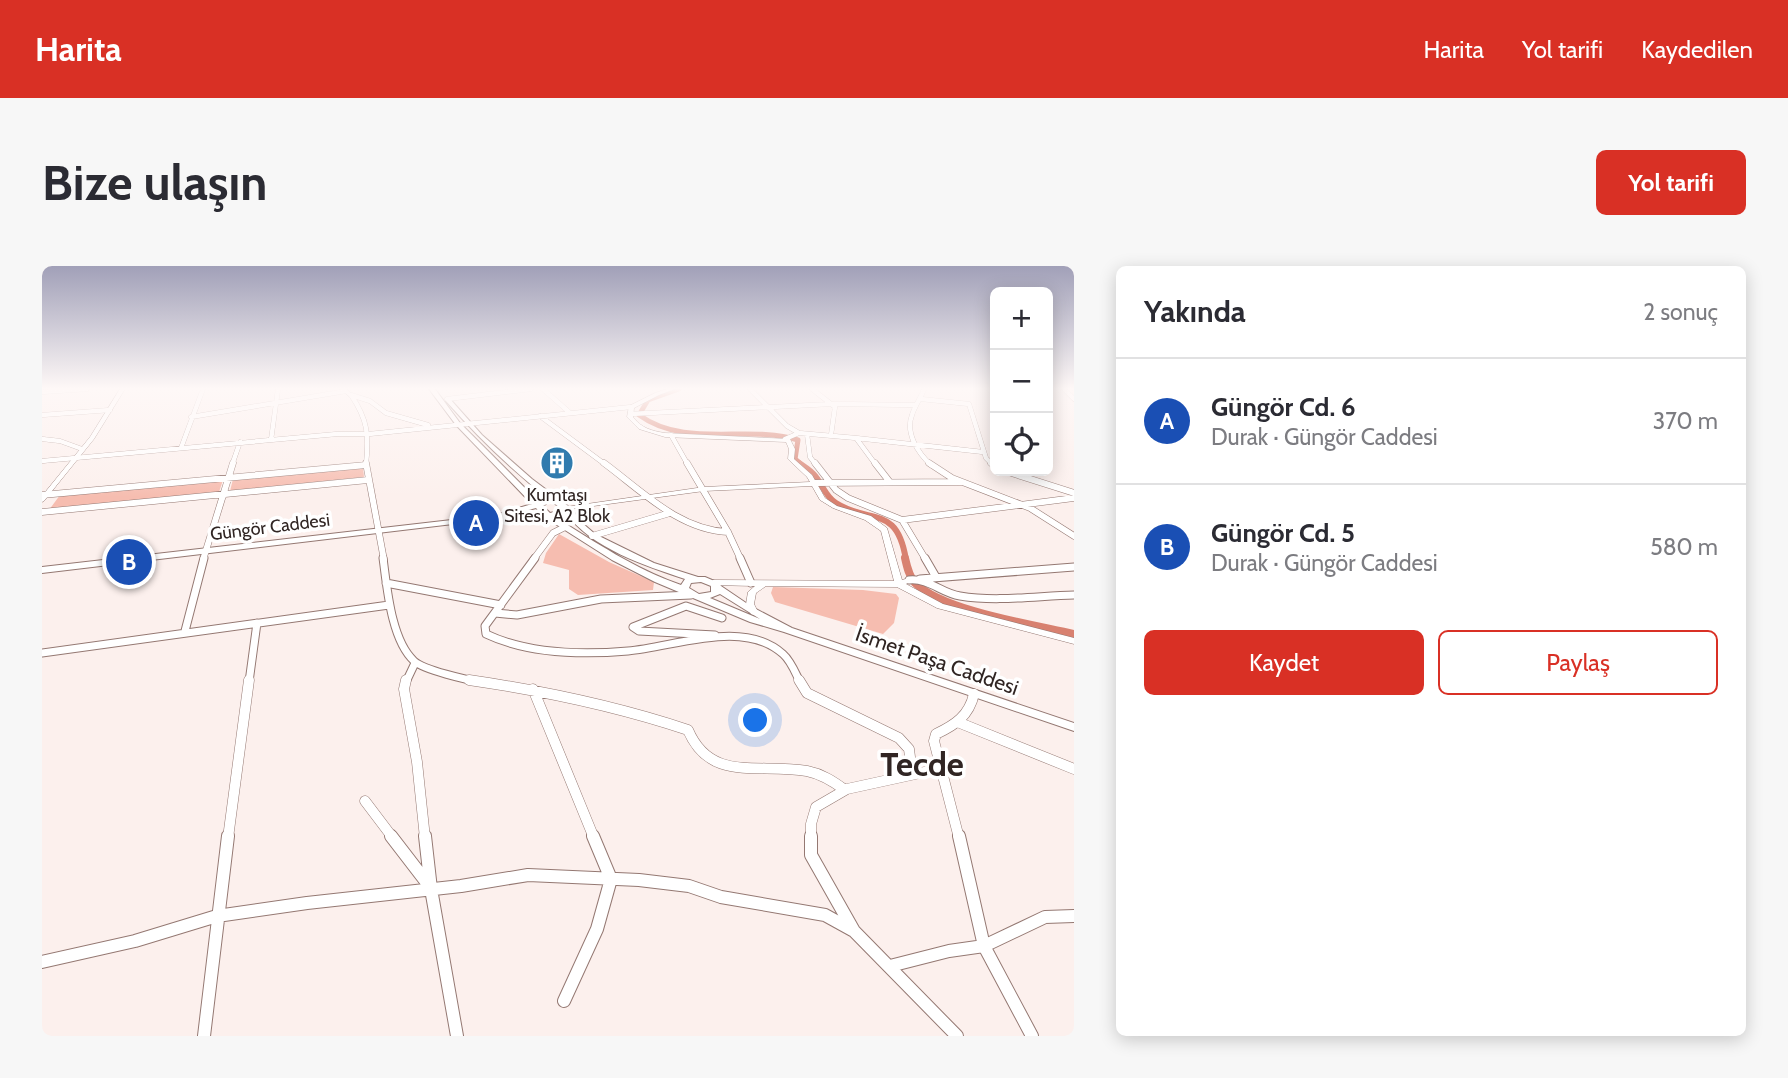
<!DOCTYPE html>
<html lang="tr">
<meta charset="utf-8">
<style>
:root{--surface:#fff;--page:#f7f7f7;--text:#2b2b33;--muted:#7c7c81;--line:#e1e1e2;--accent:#d93025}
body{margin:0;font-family:Cabin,sans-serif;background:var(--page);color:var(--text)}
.controls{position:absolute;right:21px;top:21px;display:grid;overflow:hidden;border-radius:10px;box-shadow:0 4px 18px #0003}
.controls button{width:63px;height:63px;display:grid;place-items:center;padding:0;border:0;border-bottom:2px solid var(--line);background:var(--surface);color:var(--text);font:35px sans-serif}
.you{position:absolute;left:714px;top:455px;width:24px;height:24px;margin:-18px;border:5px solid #fff;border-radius:50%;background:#1a73e8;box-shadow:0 0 0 10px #1a73e833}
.badge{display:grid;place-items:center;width:46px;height:46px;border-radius:50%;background:var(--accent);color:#fff;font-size:23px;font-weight:700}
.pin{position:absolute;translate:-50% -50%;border:4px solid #fff;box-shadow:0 2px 7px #0006}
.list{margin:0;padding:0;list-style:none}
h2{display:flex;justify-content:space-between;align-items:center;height:91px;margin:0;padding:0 28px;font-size:30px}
h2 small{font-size:23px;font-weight:400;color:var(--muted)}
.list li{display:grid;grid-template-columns:46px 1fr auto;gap:21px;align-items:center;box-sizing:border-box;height:126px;padding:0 28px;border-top:2px solid var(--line)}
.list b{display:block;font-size:26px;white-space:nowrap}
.list p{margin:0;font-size:23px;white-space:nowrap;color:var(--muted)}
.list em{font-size:23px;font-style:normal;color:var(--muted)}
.actions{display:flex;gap:14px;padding:21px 28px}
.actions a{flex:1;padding:16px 0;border:2px solid var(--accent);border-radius:10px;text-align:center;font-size:24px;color:var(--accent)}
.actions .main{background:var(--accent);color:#fff}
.icon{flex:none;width:38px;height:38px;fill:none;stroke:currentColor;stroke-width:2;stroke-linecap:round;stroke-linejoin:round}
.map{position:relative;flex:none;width:1032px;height:770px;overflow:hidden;border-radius:10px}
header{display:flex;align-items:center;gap:42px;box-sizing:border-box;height:98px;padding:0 35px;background:var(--accent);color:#fff}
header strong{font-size:33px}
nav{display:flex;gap:38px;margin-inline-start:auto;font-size:24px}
.intro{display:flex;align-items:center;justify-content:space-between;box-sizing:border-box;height:168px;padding:0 42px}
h1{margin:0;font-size:49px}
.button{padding:18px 32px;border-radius:10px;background:var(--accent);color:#fff;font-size:24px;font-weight:700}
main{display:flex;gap:42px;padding:0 42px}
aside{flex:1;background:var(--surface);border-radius:10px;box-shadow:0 4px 18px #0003}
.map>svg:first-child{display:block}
.green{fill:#f6bdb0}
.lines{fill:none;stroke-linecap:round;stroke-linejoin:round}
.canal-far2{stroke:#d88170;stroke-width:5}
.canal-far1{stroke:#d88170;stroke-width:6}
.canal{stroke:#d88170;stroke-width:8}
.minor-far4-casing{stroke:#947872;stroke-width:5}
.minor-far3-casing{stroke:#947872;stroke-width:7}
.minor-far2-casing{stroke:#947872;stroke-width:9}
.minor-far1-casing{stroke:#947872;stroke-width:11}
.minor-casing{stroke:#947872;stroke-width:14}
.tertiary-casing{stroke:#947872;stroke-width:1}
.secondary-casing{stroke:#947872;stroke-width:2}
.minor-far4{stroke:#fff;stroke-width:4.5}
.minor-far3{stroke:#fff;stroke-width:6}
.minor-far2{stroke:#fff;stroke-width:7}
.minor-far1{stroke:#fff;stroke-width:10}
.minor{stroke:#fff;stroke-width:12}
.tertiary{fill:#fff;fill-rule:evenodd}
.secondary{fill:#fff;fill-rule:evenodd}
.labels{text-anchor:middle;stroke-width:7;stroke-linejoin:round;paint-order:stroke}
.far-poi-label{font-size:18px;fill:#302523;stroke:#fff}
.far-street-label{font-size:18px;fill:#302523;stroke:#fff}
.street-label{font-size:21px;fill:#302523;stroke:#fff}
.near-district-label{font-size:33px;font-weight:bold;fill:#302523;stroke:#fff}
</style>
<header>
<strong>Harita</strong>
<nav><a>Harita</a><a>Yol tarifi</a><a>Kaydedilen</a></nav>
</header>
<div class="intro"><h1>Bize ulaşın</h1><a class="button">Yol tarifi</a></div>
<main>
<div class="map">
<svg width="1032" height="770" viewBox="0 0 1032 770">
<rect width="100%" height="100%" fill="#fcf0ed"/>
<path class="green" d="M 321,201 L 322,211 L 188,225 L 191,213 Z
M 181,214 L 177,226 L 7,244 L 18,229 Z
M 517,268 L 567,296 L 612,316 L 611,324 L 536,329 L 527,323 L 527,304 L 501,297 L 504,287 Z
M 731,321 L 821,324 L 854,328 L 857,332 L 852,357 L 841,368 L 733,336 L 729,327 Z"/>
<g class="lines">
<path class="canal-far2" d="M 637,123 L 606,134 L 597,149 C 644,183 705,158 756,174 L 753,193 L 760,199"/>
<path class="canal-far1" d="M 757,197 C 763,201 770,205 774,211 C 781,220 784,231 794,237 C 829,259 855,238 864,294"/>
<path class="canal" d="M 863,292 C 865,301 867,310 873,317 C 901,345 993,359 1032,368"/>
<defs>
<path id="minor-far4" d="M 501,123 L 527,146
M 708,123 L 745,160 L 757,167
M 770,123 L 793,141 L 789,169
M 882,123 C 879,132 873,139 870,149 C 863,167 876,187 889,199
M 1022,123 L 1032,133
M 0,126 L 45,123
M 309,129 C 326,154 327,169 324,199
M 309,129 L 328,135 L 344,147 L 386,159
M 405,133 L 489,123
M 879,133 L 927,138 L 944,192 L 951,199
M 588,148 L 789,138 L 874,139
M 0,149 L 68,144
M 498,150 L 564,199
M 149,151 L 304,125
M 765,168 L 768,191 L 774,199
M 629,169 L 646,199
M 814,172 L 941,186
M 0,173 L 18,175 L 40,183
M 743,173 L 757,167 L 814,172 L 834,199
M 229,174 L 236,123
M 139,182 L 161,123
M 0,195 L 295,168 L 327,168 L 589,141
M 190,199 L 198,176"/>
<path id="minor-far3" d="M 324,197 L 342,294
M 562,197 C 600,225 637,264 686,266
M 645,197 L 686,266 L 699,294
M 773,197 L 794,224 L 806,232 L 860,254 L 1032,232
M 833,197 L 847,215
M 887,197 L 910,212 L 988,242 L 1032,270
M 949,197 L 953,200
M 963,205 L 1032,227
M 772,217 L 919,216
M 0,229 L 324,199
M 0,246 L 326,214
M 860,254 L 884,294
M 550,270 L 628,247
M 161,294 L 191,197
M 491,294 L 511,267 L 523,261"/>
<path id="minor-far2" d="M 341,292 C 345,321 349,374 372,395 C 382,404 425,414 439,416
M 493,292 L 443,360 L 444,368 C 486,388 540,389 586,385 C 633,381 701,352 741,388 C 749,395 753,406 758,416
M 698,292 L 709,317
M 883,292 L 894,311
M 878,313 L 1032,301
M 867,314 C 887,312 899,327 918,330 C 954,336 995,330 1032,329
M 344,317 L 459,339
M 453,347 L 475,349 L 559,333 L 649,329
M 143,365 L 162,292
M 673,369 L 597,365 L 591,361 L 644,340 L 680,352
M 0,387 L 347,339
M 207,416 L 215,357
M 364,416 L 373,397"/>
<path id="minor-far1" d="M 364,414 L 362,423 L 375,496 L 383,572
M 427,414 C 502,425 574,440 646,464 C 669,518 718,496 765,505 C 780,508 791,515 803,524
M 757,414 L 765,427 L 857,472 L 867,483 L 870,507
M 491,423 L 552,572
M 918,457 L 1032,503
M 323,535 L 351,572
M 186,572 L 207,414
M 769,572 L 769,558 L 774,541 L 805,523 L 901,502
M 917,572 L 892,475 L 894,468 C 913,459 927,450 932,428"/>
<path id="minor" d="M 349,570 L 389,622
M 383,570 L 389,623 L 415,770
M 769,570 L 769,589 L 812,665
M 917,570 L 942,680 L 990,770
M 0,696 L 93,675 L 175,650 L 265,637 L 419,620 L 486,609 L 597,614 L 647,620 L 679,631 L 783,649 L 812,665 L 915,770
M 848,700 L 907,685 L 942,680 L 1003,651 L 1032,650
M 522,735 L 555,663 L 569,613 L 551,570
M 162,770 L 186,570"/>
<path id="tertiary" d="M 78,123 L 83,123 L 52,173 L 2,235 L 0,236 L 0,230 L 48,171 Z
M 299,123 L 304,123 L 311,129 L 307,130 Z
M 625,123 L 633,123 L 617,129 L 592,142 L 591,151 C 599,162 610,165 623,167 L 748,173 L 753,183 L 752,193 L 770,209 L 783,232 L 795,240 L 829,250 L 845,262 L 860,314 L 867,312 L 871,314 L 864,318 L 901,338 L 1032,372 L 1032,378 L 895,342 L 855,321 L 724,320 L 714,327 L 712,338 L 716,346 L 712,349 L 709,348 L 704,338 L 706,326 L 713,320 L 668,319 L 667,317 L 671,314 L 852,315 L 839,265 L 823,254 L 791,242 L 778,234 L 770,220 L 662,225 L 522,244 L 520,243 L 524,241 L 662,221 L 768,216 L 765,211 L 746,193 L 747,183 L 744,176 L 623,171 L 597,163 L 585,151 L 587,140 L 613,127 Z"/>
<path id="secondary" d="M 387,123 L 393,123 L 418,157 L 497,236 L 503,236 L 504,238 L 501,240 L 508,247 L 521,244 C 477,211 440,176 404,135 L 404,133 L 408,133 L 440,169 L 490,213 L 530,243 L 539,256 L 553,268 L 612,297 L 656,311 L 663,311 L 677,317 L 679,320 L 710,341 L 750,362 L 1032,457 L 1032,465 L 742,366 L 708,356 L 613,316 L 570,294 L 504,252 L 453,253 L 0,307 L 0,301 L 453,249 L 490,238 L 414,159 ZM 494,242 L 499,248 L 471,248 ZM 525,248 C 549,282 604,300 643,313 L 639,319 C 593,303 553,276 513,251 ZM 659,316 L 669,320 L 669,326 L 657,328 L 647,322 L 649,317 ZM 678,328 L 718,353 L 668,332 Z"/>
</defs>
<use href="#minor-far4" class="minor-far4-casing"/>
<use href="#minor-far3" class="minor-far3-casing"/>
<use href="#minor-far2" class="minor-far2-casing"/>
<use href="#minor-far1" class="minor-far1-casing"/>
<use href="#minor" class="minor-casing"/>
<use href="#tertiary" class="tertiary-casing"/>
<use href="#secondary" class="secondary-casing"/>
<use href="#minor-far4" class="minor-far4"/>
<use href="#minor-far3" class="minor-far3"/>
<use href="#minor-far2" class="minor-far2"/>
<use href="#minor-far1" class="minor-far1"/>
<use href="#minor" class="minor"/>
<use href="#tertiary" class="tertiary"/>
<use href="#secondary" class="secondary"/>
</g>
<linearGradient id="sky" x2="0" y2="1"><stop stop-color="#a1a0b8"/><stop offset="0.53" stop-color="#fef8f7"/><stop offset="1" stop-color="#fef8f7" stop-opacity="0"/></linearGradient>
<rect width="1032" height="231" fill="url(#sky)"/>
<defs>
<symbol id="building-disc" viewBox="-11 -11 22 22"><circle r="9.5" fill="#307bae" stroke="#fff"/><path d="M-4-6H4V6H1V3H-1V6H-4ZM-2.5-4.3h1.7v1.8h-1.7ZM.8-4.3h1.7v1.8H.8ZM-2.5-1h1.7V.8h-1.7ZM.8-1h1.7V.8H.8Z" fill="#fff"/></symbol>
</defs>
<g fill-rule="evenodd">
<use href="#building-disc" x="496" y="178" width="38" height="38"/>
</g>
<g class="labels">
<g class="far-poi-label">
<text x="515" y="235">Kumtaşı<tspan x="515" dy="21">Sitesi, A2 Blok</tspan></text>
</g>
<g class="far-street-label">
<text transform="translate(228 261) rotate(-7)" y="6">Güngör Caddesi</text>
</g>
<g class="street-label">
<text transform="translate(895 395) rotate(19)" y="7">İsmet Paşa Caddesi</text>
</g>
<g class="near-district-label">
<text x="880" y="510">Tecde</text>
</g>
</g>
</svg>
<div class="controls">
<button>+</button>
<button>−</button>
<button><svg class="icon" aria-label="locate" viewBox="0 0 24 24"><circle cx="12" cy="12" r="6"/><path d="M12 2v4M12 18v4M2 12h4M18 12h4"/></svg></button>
</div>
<div class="you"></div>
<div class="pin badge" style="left:434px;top:257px;background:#1a4fb4">A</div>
<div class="pin badge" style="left:87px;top:296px;background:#1a4fb4">B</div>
</div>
<aside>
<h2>Yakında<small>2 sonuç</small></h2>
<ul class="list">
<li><span class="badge" style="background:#1a4fb4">A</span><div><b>Güngör Cd. 6</b><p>Durak · Güngör Caddesi</p></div><em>370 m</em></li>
<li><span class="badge" style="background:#1a4fb4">B</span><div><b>Güngör Cd. 5</b><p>Durak · Güngör Caddesi</p></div><em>580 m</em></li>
</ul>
<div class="actions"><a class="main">Kaydet</a><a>Paylaş</a></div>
</aside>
</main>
